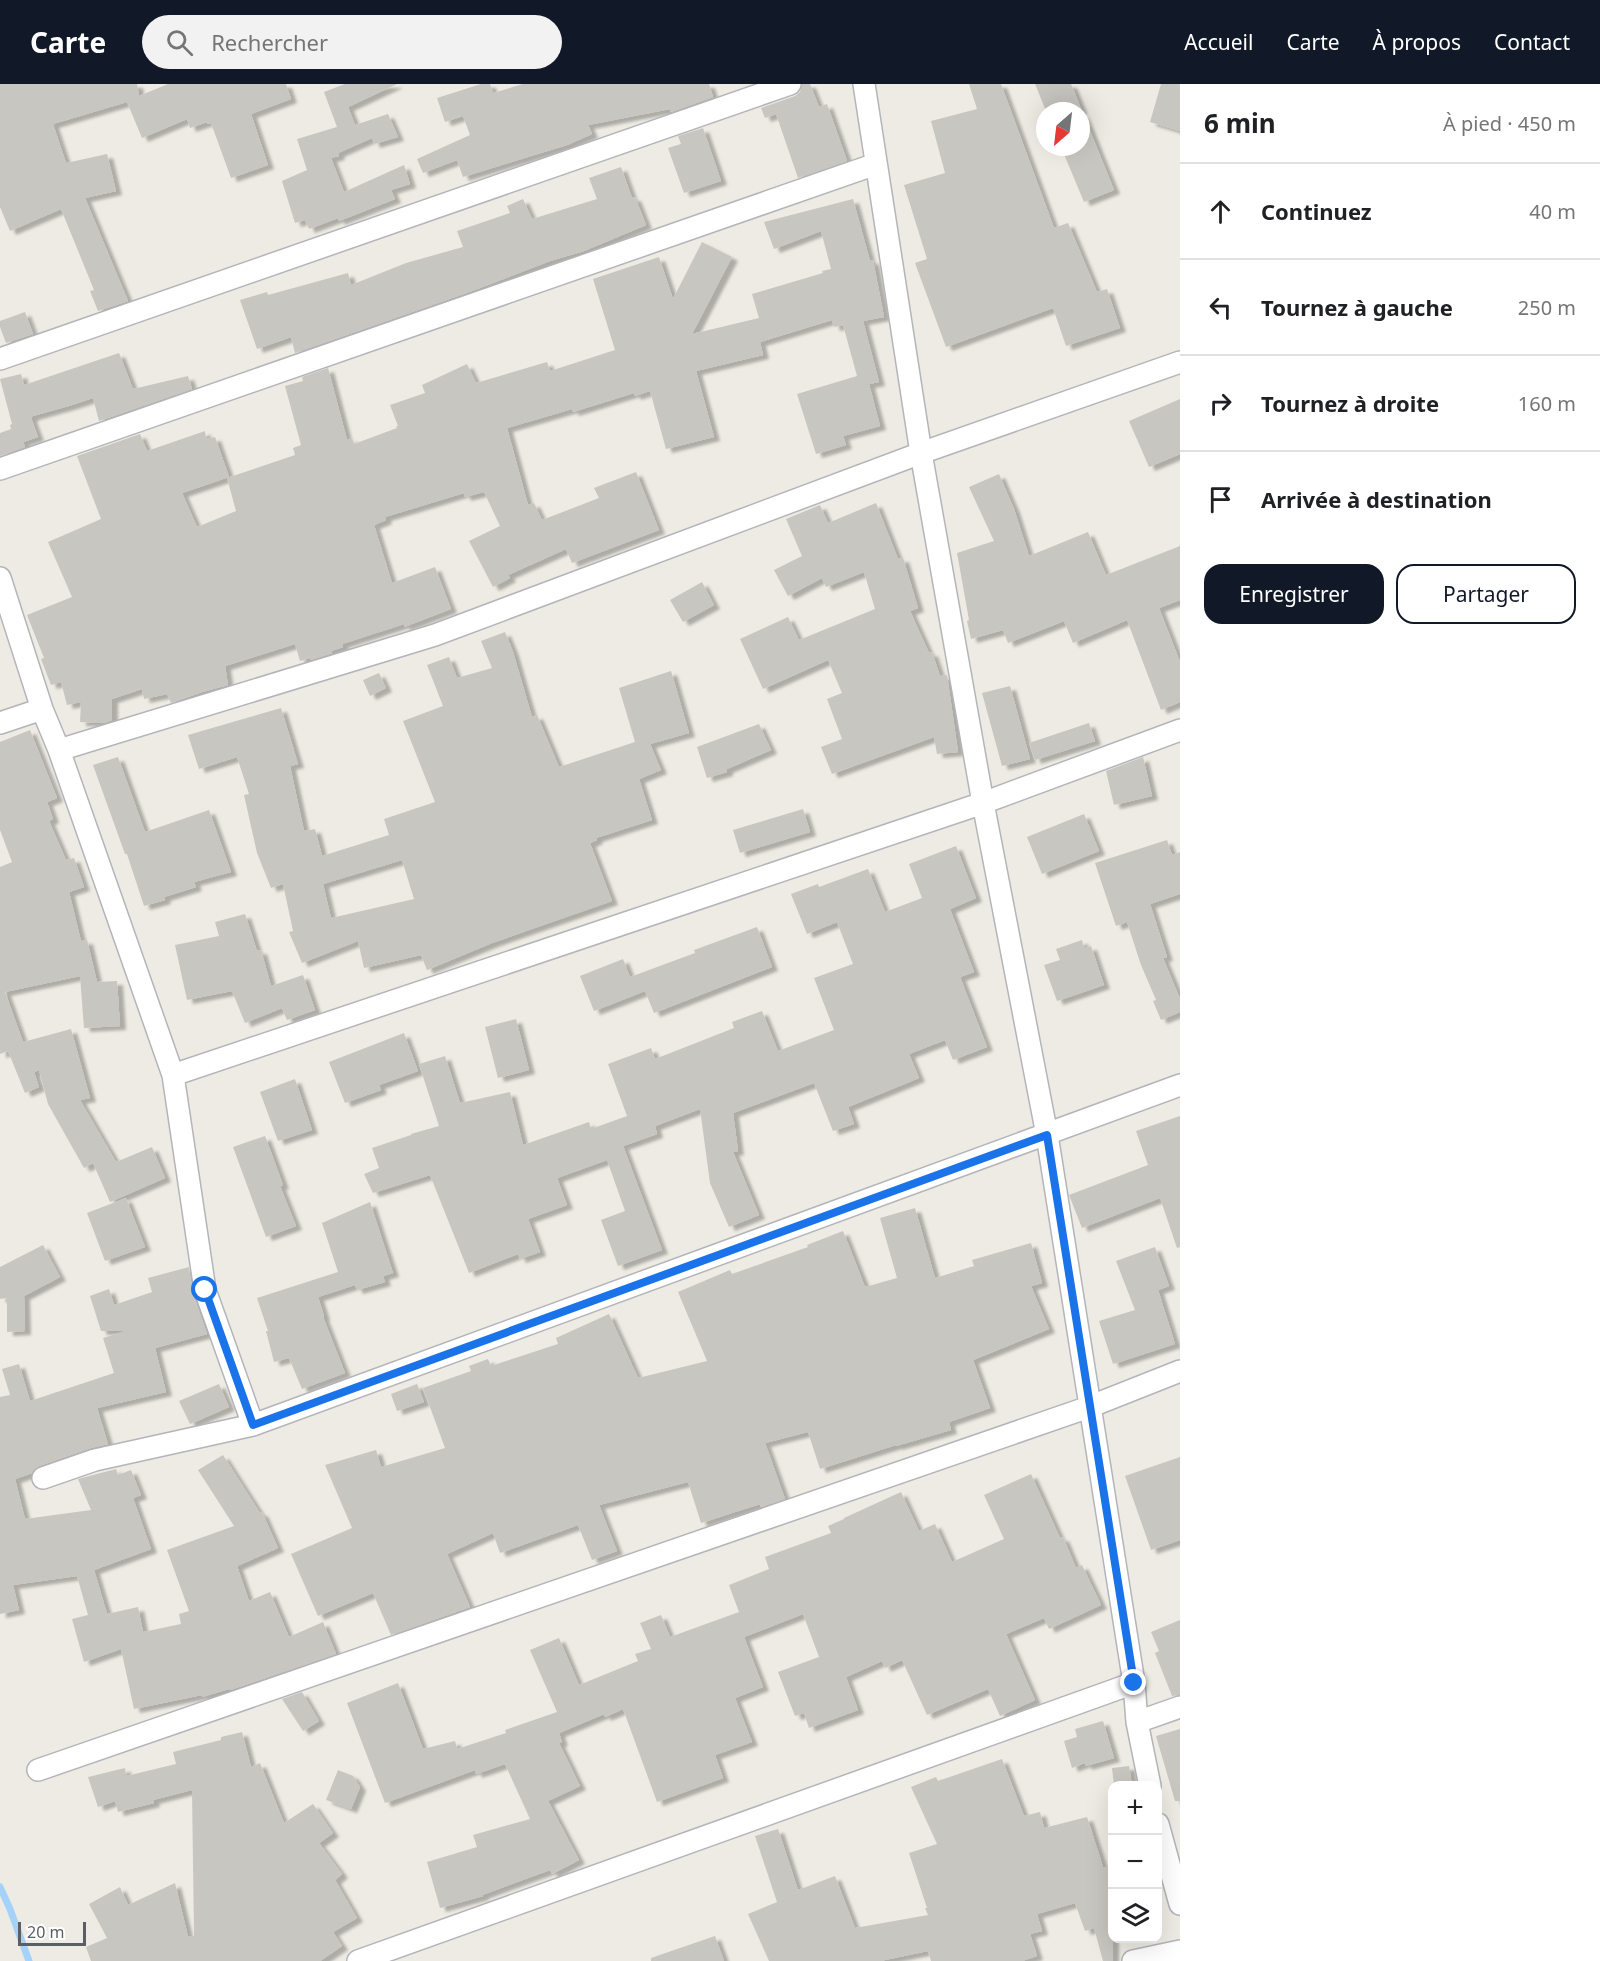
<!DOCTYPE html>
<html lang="fr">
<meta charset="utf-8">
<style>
:root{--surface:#fff;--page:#f2f2f2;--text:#202124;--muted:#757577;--line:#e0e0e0;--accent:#111827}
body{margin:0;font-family:"Noto Sans",sans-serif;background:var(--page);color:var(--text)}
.controls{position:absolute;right:18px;bottom:18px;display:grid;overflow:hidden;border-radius:12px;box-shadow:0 6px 24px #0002}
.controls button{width:54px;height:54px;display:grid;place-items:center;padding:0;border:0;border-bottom:2px solid var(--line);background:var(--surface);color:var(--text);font:30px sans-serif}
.compass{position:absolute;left:1036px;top:18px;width:54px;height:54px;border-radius:50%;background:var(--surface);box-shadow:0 6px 24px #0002;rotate:208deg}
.scale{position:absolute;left:18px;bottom:15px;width:68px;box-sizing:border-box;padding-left:6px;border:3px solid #5b5e63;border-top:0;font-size:16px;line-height:21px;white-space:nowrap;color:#5b5e63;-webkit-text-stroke:4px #fff;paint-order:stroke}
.stop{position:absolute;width:18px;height:18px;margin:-14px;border:4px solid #1a73e8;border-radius:50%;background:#fff}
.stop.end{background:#1a73e8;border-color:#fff;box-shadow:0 2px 6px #0008}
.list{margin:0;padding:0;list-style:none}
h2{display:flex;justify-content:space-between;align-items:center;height:78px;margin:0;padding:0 24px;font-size:26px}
h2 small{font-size:20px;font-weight:400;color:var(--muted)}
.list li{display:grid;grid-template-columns:39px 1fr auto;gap:18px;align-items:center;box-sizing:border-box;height:96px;padding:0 24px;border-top:2px solid var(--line)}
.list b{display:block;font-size:22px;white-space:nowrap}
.list em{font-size:20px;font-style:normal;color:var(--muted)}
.actions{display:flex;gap:12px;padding:18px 24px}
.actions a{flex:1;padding:14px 0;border:2px solid var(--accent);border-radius:18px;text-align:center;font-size:21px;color:var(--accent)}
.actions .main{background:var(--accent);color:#fff}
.icon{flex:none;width:33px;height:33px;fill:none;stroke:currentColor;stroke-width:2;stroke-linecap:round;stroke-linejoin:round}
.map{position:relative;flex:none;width:1180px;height:1877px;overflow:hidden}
header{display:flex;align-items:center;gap:36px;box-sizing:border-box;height:84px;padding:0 30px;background:var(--accent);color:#fff}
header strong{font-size:28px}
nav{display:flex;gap:33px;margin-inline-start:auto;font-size:21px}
.search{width:420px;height:54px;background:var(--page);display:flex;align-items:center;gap:15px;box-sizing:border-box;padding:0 21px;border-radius:33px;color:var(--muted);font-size:22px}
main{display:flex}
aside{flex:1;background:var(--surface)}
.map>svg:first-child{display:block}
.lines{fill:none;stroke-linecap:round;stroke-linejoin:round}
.stream{stroke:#a5d2fb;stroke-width:7}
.building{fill:#c8c6c0;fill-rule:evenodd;filter:url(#shadow)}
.street-casing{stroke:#b3b5ba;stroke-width:24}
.street{stroke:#fff;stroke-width:21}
.route{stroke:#1a73e8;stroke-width:8}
</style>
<header>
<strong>Carte</strong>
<div class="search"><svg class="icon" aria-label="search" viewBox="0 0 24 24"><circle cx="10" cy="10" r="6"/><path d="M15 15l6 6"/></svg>Rechercher</div>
<nav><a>Accueil</a><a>Carte</a><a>À propos</a><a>Contact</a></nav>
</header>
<main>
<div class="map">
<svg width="1180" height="1877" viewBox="0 0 1180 1877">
<defs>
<filter id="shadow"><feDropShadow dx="6" dy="4" stdDeviation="1.5" flood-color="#0004"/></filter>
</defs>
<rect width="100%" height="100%" fill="#edebe3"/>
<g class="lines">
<path class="stream" d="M 0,1803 L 10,1825 L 29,1877"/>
</g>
<path class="building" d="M 0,0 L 137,0 L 139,12 L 168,0 L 286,0 L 291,15 L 251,30 L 268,81 L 231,94 L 211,39 L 208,40 L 207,38 L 190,44 L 187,35 L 142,54 L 127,18 L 53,40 L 66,79 L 107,70 L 116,107 L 85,114 L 128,217 L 98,227 L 90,207 L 94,206 L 61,125 L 10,147 L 0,123 Z
M 345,0 L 397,0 L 348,23 L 355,41 L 388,30 L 398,53 L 374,60 L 372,54 L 338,69 L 339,72 L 331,74 L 344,108 L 404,81 L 410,100 L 391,106 L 395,115 L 339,137 L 338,134 L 309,145 L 305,136 L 295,139 L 282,97 L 307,86 L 297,55 L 337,43 L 324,8 Z
M 481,0 L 490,0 L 493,9 L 523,0 L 709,0 L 713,13 L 671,28 L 670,25 L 588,41 L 592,50 L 567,61 L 463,93 L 457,76 L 423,89 L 417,75 L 470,51 L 463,32 L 445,38 L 437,14 Z
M 802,0 L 810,0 L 819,23 L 827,20 L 847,77 L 798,94 L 776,30 L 765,34 L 761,24 L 795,12 L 800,8 Z
M 969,0 L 1001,0 L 1054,144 L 1068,139 L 1097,208 L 1107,205 L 1120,244 L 1066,262 L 1053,224 L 946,263 L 915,179 L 927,175 L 904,101 L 945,89 L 931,37 L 977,25 Z
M 1035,0 L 1071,0 L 1082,27 L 1046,27 Z
M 1161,0 L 1180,0 L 1180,47 L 1150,38 Z
M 1082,27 L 1114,106 L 1084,118 L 1061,63 L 1081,63 Z
M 703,44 L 721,97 L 684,109 L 668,64 L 681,60 L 678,52 Z
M 621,83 L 632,114 L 635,113 L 646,141 L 584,167 L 550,177 L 472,207 L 295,269 L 291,253 L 257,265 L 240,216 L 267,208 L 268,211 L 348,189 L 351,201 L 406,179 L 463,163 L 457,147 L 510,129 L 507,122 L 523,115 L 532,135 L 597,115 L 589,94 Z
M 853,115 L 870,177 L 873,176 L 884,233 L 863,237 L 879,298 L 869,300 L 880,342 L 843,352 L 846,361 L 816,370 L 797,310 L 857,292 L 843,241 L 834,243 L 832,236 L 760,258 L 763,271 L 696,287 L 714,353 L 666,365 L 650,307 L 635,312 L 634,309 L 573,328 L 572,325 L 507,344 L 528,421 L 534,419 L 542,436 L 599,414 L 594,404 L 636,388 L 659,446 L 572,479 L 566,465 L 508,491 L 510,494 L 493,503 L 469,457 L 500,442 L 484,408 L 465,413 L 464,409 L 385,433 L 386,436 L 374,441 L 392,499 L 435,483 L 451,525 L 404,543 L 404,540 L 342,560 L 343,563 L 331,567 L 332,569 L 311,576 L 310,574 L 300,577 L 295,560 L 225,582 L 228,601 L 202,608 L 171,619 L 167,610 L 144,615 L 142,605 L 112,615 L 112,636 L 104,639 L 80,638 L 81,618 L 67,621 L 61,598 L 51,601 L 41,575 L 44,574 L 27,531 L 72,513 L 48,458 L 101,435 L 77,372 L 140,350 L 147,367 L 205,347 L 206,355 L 215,353 L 229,393 L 182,409 L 197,443 L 236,427 L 227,394 L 295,371 L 293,364 L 301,361 L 285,302 L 303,297 L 302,293 L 328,284 L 347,356 L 352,354 L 354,360 L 397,344 L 396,342 L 398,342 L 390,321 L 425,309 L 422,301 L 467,280 L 476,299 L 547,278 L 550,287 L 615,266 L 593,195 L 659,173 L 673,215 L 702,158 L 732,173 L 692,250 L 759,234 L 752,210 L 823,189 L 822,187 L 831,185 L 821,147 L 774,165 L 764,138 Z
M 25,228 L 33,250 L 6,259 L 0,243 L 0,237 Z
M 119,269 L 133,305 L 188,292 L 192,305 L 99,337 L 93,314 L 72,321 L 33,332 L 31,334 L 38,353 L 23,358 L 25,363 L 0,372 L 0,349 L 11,345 L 10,341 L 12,340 L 0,295 L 21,290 L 24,301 Z
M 1180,315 L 1180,370 L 1149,383 L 1129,337 Z
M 999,390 L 1014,425 L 1029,472 L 1088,448 L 1106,491 L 1180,462 L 1180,516 L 1159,524 L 1180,578 L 1180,618 L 1161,626 L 1127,536 L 1073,559 L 1064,537 L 1008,559 L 1003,546 L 971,555 L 967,537 L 969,536 L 957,469 L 994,457 L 969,403 Z
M 876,419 L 898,475 L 903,474 L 918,524 L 910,527 L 929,569 L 932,568 L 940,592 L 947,591 L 958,668 L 937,670 L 934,653 L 832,690 L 821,663 L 842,655 L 827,615 L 842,609 L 828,576 L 763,605 L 740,555 L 788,533 L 799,556 L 875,525 L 864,488 L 826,503 L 822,494 L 788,512 L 774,486 L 802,472 L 786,435 L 820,421 L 828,439 Z
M 702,498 L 714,521 L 683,538 L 670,516 Z
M 505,548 L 513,568 L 532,633 L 537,631 L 559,683 L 635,658 L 619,604 L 671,587 L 689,649 L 650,660 L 661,686 L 639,695 L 652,736 L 596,754 L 597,756 L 590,759 L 612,817 L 492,859 L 427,886 L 421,871 L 364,884 L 358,857 L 302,879 L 289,848 L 293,847 L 283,800 L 271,804 L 257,769 L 244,711 L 249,710 L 237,673 L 199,685 L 188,651 L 281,624 L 298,680 L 290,682 L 304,747 L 315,745 L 322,772 L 389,751 L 384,735 L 435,718 L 403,637 L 443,622 L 427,581 L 449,573 L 457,594 L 492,584 L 481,557 ZM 402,776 L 414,815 L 331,834 L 323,800 Z
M 379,589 L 386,604 L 370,612 L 363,596 Z
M 1010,602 L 1030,675 L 1002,682 L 982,609 Z
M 1089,639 L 1095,657 L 1035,676 L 1029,659 Z
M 759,640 L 771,666 L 727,685 L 727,688 L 707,694 L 697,663 Z
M 30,646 L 57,714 L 47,718 L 53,735 L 49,737 L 66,776 L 74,774 L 84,803 L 69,808 L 81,857 L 87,856 L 97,898 L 117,897 L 120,942 L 84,944 L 80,892 L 5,908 L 23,958 L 71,945 L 90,1014 L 80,1016 L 116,1078 L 152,1063 L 165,1094 L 110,1118 L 93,1079 L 84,1084 L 48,1020 L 39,986 L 34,988 L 39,1003 L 25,1009 L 8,967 L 0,970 L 0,783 L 12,778 L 0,746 L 0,658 Z
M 118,673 L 145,748 L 209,726 L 231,788 L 194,798 L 196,803 L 164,813 L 165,816 L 144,822 L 127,770 L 125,770 L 93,681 Z
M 1143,673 L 1152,712 L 1114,721 L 1106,687 Z
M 803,725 L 810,748 L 740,769 L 733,746 Z
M 1084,730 L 1099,767 L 1042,790 L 1027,753 Z
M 1167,756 L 1172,771 L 1180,768 L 1180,810 L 1150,820 L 1167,873 L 1163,874 L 1180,915 L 1180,928 L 1161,936 L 1153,917 L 1156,916 L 1141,881 L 1127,838 L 1116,842 L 1095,779 Z
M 956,762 L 976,814 L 950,825 L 974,888 L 960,893 L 987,963 L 953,976 L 945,956 L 909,970 L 919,994 L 848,1023 L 854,1040 L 833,1047 L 814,999 L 733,1029 L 738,1067 L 733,1068 L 759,1131 L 729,1143 L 710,1099 L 700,1025 L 655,1042 L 657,1050 L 623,1062 L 662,1166 L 618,1182 L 601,1136 L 625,1127 L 607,1076 L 557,1094 L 567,1121 L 528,1135 L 540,1168 L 520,1175 L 518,1170 L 469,1189 L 430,1091 L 373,1109 L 364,1090 L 379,1084 L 372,1064 L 411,1051 L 411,1050 L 439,1042 L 419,980 L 445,972 L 460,1019 L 510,1008 L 523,1061 L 589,1038 L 591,1045 L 627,1032 L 608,980 L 651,964 L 655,975 L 734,944 L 732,938 L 762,927 L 778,967 L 834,946 L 814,894 L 853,880 L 837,838 L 807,850 L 791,810 L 818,800 L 819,803 L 868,785 L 885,828 L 922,814 L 909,780 Z
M 245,830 L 257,867 L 261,866 L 271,902 L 303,891 L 315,926 L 287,936 L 282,924 L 245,939 L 232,907 L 187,916 L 175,861 L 219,852 L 215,838 Z
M 757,843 L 772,883 L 654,929 L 645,907 L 594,927 L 580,892 L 623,875 L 630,893 L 695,869 L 694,866 Z
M 1082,856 L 1084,864 L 1091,862 L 1104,901 L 1057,917 L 1044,881 L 1060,876 L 1056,865 Z
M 516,935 L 529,986 L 498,994 L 485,943 Z
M 404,949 L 418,987 L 379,1001 L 381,1006 L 345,1019 L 329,978 Z
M 295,995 L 312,1046 L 278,1057 L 260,1008 Z
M 1180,1032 L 1180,1163 L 1177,1164 L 1160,1114 L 1082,1144 L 1069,1111 L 1148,1081 L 1136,1047 Z
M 265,1052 L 283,1101 L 280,1102 L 296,1142 L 266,1153 L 233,1063 Z
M 126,1114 L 145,1163 L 105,1177 L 87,1129 Z
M 370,1118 L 393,1189 L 383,1192 L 385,1198 L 357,1206 L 355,1201 L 318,1213 L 324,1232 L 323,1233 L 345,1289 L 302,1305 L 289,1274 L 274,1278 L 266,1247 L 268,1247 L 257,1214 L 338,1188 L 322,1139 Z
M 915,1124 L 935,1194 L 974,1182 L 972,1176 L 1031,1159 L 1042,1199 L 1031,1202 L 1049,1245 L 973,1276 L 990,1324 L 949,1338 L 951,1346 L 896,1362 L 896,1361 L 820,1385 L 808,1348 L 765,1359 L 785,1415 L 761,1423 L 760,1420 L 701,1439 L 688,1398 L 599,1421 L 617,1467 L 592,1476 L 578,1441 L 500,1469 L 493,1449 L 447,1470 L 470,1523 L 391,1551 L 373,1509 L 318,1532 L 291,1470 L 352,1444 L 325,1381 L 376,1366 L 381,1383 L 445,1364 L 423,1304 L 471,1287 L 469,1282 L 488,1275 L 491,1282 L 558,1260 L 556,1254 L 609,1230 L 638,1294 L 707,1277 L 678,1208 L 730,1186 L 732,1190 L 808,1163 L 807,1161 L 843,1147 L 865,1203 L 897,1194 L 880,1134 Z
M 43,1161 L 60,1193 L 24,1212 L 25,1247 L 7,1248 L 7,1214 L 0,1215 L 0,1183 Z
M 1155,1163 L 1169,1202 L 1158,1206 L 1175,1260 L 1113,1280 L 1099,1237 L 1135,1226 L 1116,1177 Z
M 189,1183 L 193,1210 L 207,1250 L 155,1264 L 166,1308 L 97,1324 L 108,1360 L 91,1364 L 39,1382 L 32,1389 L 15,1395 L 25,1435 L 91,1426 L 78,1395 L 116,1385 L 118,1391 L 131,1386 L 141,1411 L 133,1414 L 151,1465 L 94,1486 L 107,1530 L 138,1523 L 143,1548 L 181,1540 L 179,1530 L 189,1527 L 167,1466 L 234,1442 L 198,1386 L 223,1371 L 260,1429 L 262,1428 L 278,1464 L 237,1482 L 249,1517 L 270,1508 L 289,1553 L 323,1538 L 336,1570 L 230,1606 L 229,1605 L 202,1613 L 202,1611 L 134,1625 L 121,1565 L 84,1578 L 72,1535 L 88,1531 L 77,1492 L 13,1501 L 19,1526 L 0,1530 L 0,1313 L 10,1311 L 2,1285 L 19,1280 L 30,1317 L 114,1289 L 103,1254 L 126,1247 L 101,1247 L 90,1212 L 109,1205 L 114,1221 L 152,1208 L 148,1194 Z
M 219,1300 L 229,1323 L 190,1340 L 179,1317 Z
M 417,1300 L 424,1318 L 397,1327 L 391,1310 Z
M 1180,1373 L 1180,1456 L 1151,1466 L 1125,1392 Z
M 1031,1390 L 1060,1454 L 1063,1453 L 1076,1484 L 1082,1481 L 1101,1521 L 1049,1545 L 1044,1534 L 1006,1550 L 1035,1616 L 1000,1632 L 988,1605 L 927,1631 L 902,1576 L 885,1584 L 882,1577 L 846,1593 L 858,1626 L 809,1644 L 804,1629 L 795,1632 L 778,1588 L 819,1573 L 803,1530 L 744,1553 L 763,1603 L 735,1614 L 752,1658 L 715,1671 L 723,1694 L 657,1718 L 623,1625 L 605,1633 L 604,1630 L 559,1649 L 562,1658 L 559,1659 L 580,1702 L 548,1717 L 579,1776 L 552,1790 L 550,1786 L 482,1811 L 483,1812 L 440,1824 L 427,1778 L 477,1763 L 473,1751 L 530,1735 L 505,1680 L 476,1690 L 475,1686 L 385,1719 L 347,1619 L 398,1599 L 423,1665 L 455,1657 L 457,1665 L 506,1649 L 505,1646 L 557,1628 L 530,1566 L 559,1554 L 579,1601 L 638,1577 L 635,1570 L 651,1565 L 640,1539 L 661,1531 L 670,1553 L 739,1528 L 729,1501 L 769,1485 L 765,1473 L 831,1449 L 828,1442 L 844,1435 L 844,1434 L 901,1408 L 919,1447 L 935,1440 L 952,1478 L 1004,1455 L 984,1411 Z
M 1180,1536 L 1180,1611 L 1172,1612 L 1155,1569 L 1159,1567 L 1151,1548 Z
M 302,1608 L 319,1637 L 303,1647 L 282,1615 Z
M 1103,1637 L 1114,1674 L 1086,1682 L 1085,1679 L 1072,1684 L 1064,1657 L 1077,1653 L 1075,1645 Z
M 1180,1645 L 1180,1717 L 1175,1717 L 1156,1652 Z
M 242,1648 L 251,1683 L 260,1679 L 284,1739 L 313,1720 L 333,1749 L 319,1759 L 342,1790 L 335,1796 L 357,1834 L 333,1848 L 342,1862 L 320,1877 L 91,1877 L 86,1863 L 107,1854 L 89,1820 L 120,1803 L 128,1821 L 175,1799 L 188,1853 L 194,1852 L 192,1706 L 153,1716 L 154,1719 L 118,1728 L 115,1717 L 98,1723 L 88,1693 L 125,1684 L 126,1692 L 176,1680 L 173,1668 L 221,1656 L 221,1653 Z
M 1002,1675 L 1024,1732 L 1040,1728 L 1044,1744 L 1087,1733 L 1103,1783 L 1113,1783 L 1113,1877 L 1103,1877 L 1094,1844 L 1085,1847 L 1075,1819 L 1037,1830 L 1042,1847 L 1030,1850 L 1037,1872 L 1022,1877 L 931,1877 L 928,1867 L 880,1877 L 769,1877 L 748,1830 L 777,1818 L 755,1752 L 778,1745 L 798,1806 L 835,1792 L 855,1844 L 928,1831 L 925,1824 L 927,1824 L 909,1769 L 937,1760 L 911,1703 L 936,1693 L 938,1697 Z
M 1129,1682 L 1132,1701 L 1114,1701 L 1112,1684 Z
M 338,1686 L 353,1692 L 360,1703 L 351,1725 L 326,1716 Z
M 715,1852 L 724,1877 L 651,1877 L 651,1874 Z"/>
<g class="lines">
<defs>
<path id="street" d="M 864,0 L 921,369 L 983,719 L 1047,1051 L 1134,1599 L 1137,1638 L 1150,1702
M 0,275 L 790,0
M 0,385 L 876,80
M 0,494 L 42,625 L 59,666 L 173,991 L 205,1206 L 253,1341
M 0,639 L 42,625
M 59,666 L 435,551 L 921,369 L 1180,278
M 173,991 L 983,719 L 1180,646
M 43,1394 L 95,1376 L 253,1341 L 1180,1001
M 1137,1638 L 1180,1623
M 38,1686 L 1089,1323 L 1180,1287
M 1158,1740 L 1180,1820
M 358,1877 L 1134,1599
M 1133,1877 L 1180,1867"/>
</defs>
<use href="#street" class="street-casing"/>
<use href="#street" class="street"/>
</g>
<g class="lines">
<path class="route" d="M 205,1206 L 253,1341 L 1047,1051 L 1134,1599"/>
</g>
</svg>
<div class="controls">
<button>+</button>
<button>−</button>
<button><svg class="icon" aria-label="layers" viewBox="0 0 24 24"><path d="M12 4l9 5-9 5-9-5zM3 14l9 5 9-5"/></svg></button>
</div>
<svg class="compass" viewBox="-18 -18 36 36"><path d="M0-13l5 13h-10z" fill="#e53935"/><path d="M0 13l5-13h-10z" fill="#757577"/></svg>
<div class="scale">20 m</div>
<div class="stop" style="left:205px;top:1206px"></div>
<div class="stop end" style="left:1134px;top:1599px"></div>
</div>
<aside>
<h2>6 min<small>À pied · 450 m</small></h2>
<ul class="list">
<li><svg class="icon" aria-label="ahead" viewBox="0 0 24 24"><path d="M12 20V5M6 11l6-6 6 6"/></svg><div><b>Continuez</b></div><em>40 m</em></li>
<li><svg class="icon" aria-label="left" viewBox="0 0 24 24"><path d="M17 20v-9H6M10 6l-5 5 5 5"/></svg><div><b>Tournez à gauche</b></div><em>250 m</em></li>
<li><svg class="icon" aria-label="right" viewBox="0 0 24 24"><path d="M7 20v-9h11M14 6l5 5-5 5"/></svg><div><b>Tournez à droite</b></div><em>160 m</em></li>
<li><svg class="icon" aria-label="arrive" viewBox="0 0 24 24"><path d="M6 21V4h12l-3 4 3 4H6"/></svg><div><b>Arrivée à destination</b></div></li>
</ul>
<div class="actions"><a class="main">Enregistrer</a><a>Partager</a></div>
</aside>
</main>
